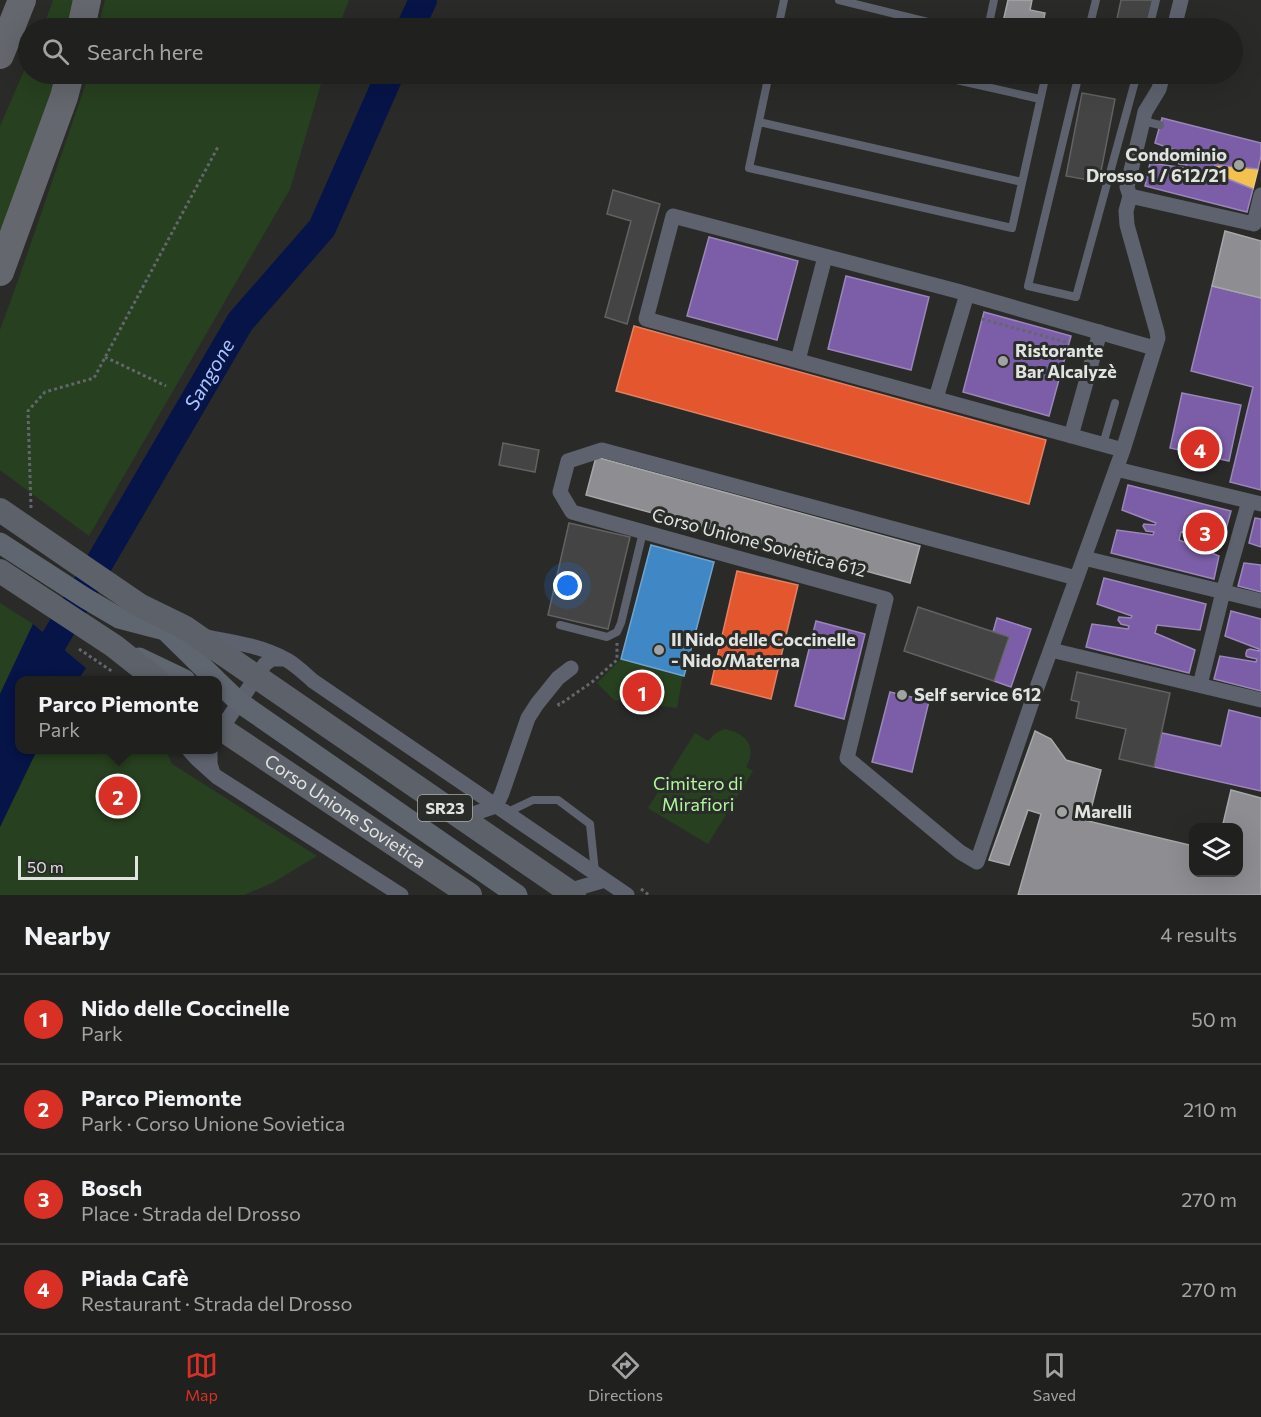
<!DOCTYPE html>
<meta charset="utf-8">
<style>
:root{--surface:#20201f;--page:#282828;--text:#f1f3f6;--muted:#a2a3a4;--line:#3d3e3d;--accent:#d93025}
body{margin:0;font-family:Commissioner,sans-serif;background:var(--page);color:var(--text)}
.controls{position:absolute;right:18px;bottom:18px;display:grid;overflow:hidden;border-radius:12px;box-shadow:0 6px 24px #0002}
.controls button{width:54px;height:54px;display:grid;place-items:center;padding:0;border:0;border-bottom:2px solid var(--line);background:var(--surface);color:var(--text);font:30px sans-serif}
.scale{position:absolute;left:18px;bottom:15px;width:120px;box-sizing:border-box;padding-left:6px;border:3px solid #e1e3e0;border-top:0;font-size:16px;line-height:21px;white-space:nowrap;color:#e1e3e0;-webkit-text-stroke:4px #292c28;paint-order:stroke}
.you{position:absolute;left:568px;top:586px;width:21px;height:21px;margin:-15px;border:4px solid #fff;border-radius:50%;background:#1a73e8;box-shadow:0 0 0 9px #1a73e833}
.badge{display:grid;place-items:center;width:39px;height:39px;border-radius:50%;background:var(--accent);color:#fff;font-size:20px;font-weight:700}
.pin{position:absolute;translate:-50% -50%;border:3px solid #fff;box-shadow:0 2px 6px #0006}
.popup{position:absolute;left:15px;top:676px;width:207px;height:78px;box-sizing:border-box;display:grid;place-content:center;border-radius:12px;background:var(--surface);filter:drop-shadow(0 2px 4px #0005);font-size:20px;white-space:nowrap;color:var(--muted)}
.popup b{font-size:22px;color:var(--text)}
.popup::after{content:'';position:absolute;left:50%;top:100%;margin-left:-12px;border:12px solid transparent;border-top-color:var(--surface)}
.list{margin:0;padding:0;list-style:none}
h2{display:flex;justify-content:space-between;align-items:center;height:78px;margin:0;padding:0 24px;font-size:26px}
h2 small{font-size:20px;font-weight:400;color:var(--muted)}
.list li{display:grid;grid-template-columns:39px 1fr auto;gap:18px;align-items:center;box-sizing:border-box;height:90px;padding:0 24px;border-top:2px solid var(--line)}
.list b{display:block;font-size:22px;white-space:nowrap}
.list p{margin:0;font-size:20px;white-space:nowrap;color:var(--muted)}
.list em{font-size:20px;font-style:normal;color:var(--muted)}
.icon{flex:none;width:33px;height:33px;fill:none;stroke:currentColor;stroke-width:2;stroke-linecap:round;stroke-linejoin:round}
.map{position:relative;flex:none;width:1261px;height:895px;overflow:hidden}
.search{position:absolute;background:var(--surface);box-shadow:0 6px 24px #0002;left:18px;right:18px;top:18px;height:66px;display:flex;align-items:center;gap:15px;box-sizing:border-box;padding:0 21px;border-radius:33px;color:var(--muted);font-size:22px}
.sheet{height:438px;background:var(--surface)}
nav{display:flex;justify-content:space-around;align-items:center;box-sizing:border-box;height:84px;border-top:2px solid var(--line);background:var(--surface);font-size:16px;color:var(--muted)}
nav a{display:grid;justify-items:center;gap:3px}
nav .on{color:var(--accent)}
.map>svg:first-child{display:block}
.green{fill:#27401f}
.water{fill:#061448}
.homes{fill:#f2c14e;stroke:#edcb7a;stroke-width:1.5}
.shops{fill:#e4572e;stroke:#e38163;stroke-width:1.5}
.offices{fill:#7b5ea7;stroke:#9a86b8;stroke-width:1.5}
.schools{fill:#3f88c5;stroke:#70a3cd;stroke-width:1.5}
.industry{fill:#8d8d92;stroke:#a6a7a9;stroke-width:1.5}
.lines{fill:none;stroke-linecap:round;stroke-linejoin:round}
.river{stroke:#061448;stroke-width:28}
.building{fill:#434443;stroke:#616261;stroke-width:1.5}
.path{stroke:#63676d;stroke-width:3;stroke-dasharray:3 3;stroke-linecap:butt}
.lane{stroke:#5d626e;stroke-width:8}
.street{stroke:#5d626e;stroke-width:15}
.secondary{stroke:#606670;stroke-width:21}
.primary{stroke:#5d626a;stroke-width:24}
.highway{stroke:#64676d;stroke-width:28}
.poi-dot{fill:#a1a3a0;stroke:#292c28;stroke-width:2}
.labels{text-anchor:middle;stroke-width:6;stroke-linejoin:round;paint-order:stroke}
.shield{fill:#292c28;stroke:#aaaca9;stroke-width:1.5}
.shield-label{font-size:16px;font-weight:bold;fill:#e1e3e0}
.poi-label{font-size:18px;font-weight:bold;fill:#e1e3e0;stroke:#292c28;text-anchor:start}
.street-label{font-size:18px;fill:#e1e3e0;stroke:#292c28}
.park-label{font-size:18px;fill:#b1f79c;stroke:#292c28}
.water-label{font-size:20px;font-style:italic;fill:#a9c3fa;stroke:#292c28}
</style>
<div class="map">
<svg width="1261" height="895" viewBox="0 0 1261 895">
<rect width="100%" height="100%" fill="#2a2b29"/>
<path class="green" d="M 53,0 L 77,0 L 72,28 L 43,28 Z
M 105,0 L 349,0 L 338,28 L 98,28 Z
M 28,62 L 28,74 L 60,74 L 0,247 L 0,126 Z
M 88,74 L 324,74 L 290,189 L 89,536 L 0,470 L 0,330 L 20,275 L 85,86 Z
M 0,603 L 33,624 L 0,694 Z
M 621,659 L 683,675 L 677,708 L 614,700 L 597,683 Z
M 724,729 C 738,731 754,740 750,757 C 750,760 748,763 746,767 L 753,771 L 708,844 L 648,808 L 695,733 L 708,741 L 716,733 Z
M 37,750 L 166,750 L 172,764 L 317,856 L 272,883 L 244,895 L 0,895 L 0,827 Z"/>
<path class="water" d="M 33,624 L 86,668 L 78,680 L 19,680 L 19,750 L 37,750 L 0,827 L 0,694 Z"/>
<path class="homes" d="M 1215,165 L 1258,169 L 1253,189 L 1213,173 Z"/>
<path class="shops" d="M 634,326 L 1046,440 L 1029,504 L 616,391 Z
M 737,571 L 798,585 L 771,699 L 711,684 Z"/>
<path class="offices" d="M 1162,118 L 1261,143 L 1261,156 L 1258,169 L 1215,165 L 1213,173 L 1253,189 L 1247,212 L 1145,186 L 1150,163 L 1186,168 L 1187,165 L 1179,164 L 1176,159 L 1178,157 L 1189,158 L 1189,155 L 1155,143 Z
M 709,237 L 798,261 L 777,340 L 687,316 Z
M 846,276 L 929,297 L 911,370 L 828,349 Z
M 1212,286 L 1261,298 L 1261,490 L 1230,482 L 1253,387 L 1191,371 Z
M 984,312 L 1071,336 L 1049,416 L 963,392 Z
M 1182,393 L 1241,405 L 1229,461 L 1170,448 Z
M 1128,485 L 1231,511 L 1224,536 L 1181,532 L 1179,540 L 1219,556 L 1214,579 L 1111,553 L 1117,530 L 1153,535 L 1154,532 L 1146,531 L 1143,526 L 1144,524 L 1155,525 L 1156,523 L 1122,510 Z
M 1255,518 L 1261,519 L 1261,547 L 1249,543 Z
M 1244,563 L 1261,565 L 1261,592 L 1238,586 Z
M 1104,578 L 1206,604 L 1200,630 L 1157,625 L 1155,633 L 1195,650 L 1189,673 L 1086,647 L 1092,624 L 1128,629 L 1129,626 L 1121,624 L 1118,620 L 1119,617 L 1131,618 L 1132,616 L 1097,604 Z
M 1231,611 L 1261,619 L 1261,691 L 1214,679 L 1220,656 L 1256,662 L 1257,659 L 1248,657 L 1246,656 L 1246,653 L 1247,650 L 1250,649 L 1259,651 L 1259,649 L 1225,636 Z
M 997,618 L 1031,629 L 1011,687 L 994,681 L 1009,637 L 993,632 Z
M 816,621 L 865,634 L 844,719 L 795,706 Z
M 890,692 L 929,701 L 912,772 L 872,762 Z
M 1229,710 L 1261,718 L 1261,791 L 1154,767 L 1162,733 L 1221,746 Z"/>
<path class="schools" d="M 651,545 L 714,562 L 684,676 L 621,659 Z"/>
<path class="industry" d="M 1008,0 L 1032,0 L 1030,10 L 1045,13 L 1042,28 L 1032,28 L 1003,22 Z
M 1225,231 L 1261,241 L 1261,298 L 1212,286 Z
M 596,457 L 920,546 L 910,583 L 586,495 Z
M 1035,731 L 1051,739 L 1066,760 L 1101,770 L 1088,821 L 1194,846 L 1194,872 L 1238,872 L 1238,828 L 1222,828 L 1231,790 L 1261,798 L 1261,895 L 1018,895 L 1041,814 L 1028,810 L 1009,865 L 989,860 Z"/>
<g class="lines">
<g class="river">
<path d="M 410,28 L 423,0"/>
<path id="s1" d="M 31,680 L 240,322 L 322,228 L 390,74"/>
</g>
</g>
<path class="building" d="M 1121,0 L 1153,0 L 1147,26 L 1117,19 Z
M 1082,93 L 1115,99 L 1099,182 L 1066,176 Z
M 613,190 L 660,204 L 627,324 L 605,317 L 631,221 L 607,214 Z
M 503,443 L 539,450 L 535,472 L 499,465 Z
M 569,523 L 630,537 L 608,629 L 548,615 Z
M 918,607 L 1009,637 L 994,681 L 904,651 Z
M 1077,672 L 1170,693 L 1154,767 L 1119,759 L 1126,729 L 1076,718 L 1079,702 L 1071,700 Z"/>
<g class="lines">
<path class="path" d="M 982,319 L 1069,343
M 105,357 L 166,386
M 31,508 L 28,411 L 45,392 L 94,378 L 219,145
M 79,649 L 113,672
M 558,703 L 559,705 L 592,682 L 617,660 L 617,643
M 641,889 L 649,895"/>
<path class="lane" d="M 839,0 L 952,28
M 778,28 L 784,0
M 988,28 L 994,0
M 1089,28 L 1096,0
M 1149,28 L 1156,0
M 769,74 L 749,168 L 1012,228 L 1046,74
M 930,74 L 1040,99
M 1079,74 L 1028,286 L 1076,297 L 1137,74
M 1143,121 L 1160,125
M 759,122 L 1022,182
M 1103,444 L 1115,403
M 560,625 L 607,637 L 617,632 L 621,623 L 643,532
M 506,813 L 533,800 L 558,800 L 590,824 L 595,872"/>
<path class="street" d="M 1174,28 L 1181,0
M 1130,196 L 1127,187 L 1143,121 L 1145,112 L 1159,89 L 1163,74
M 798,360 L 825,257
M 936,398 L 967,294
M 1071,436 L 1100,332
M 1123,450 L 646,319 L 673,216 L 957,291 L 1154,348
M 1116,469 L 1261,504
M 1084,558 L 1261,601
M 1076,578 L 602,450 L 568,461 L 560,492 L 572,512 L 886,599 L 847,758 L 960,852 L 977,862 L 1035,693 L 1123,450 L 1158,338 L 1157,332 L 1127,225 L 1126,211 L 1130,196 L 1254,224 L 1261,195
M 206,637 C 234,642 262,646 287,660 C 297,666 305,674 313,681 L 627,895
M 1051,650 L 1261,700
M 1200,685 L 1223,592 L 1249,501
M 217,735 L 265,664 L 272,659 L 284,659
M 189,750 L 197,759 L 217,777 L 401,895
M 210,750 L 210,764 L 213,773
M 461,818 L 496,806 L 502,793 L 528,718 L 537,704 L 558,678 L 571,668
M 568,891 L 605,880"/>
<path class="secondary" d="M 0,543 L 85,598 L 119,618 L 165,630
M 157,622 L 216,680
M 139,658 L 185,680
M 217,681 L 239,702 L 517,895"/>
<g class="primary">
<path d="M 0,510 L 139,605 L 184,627 L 574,895"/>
<path d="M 0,571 L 114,646 L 157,680"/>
<path id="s2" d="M 217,726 L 470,895"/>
</g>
<path class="highway" d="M 81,28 L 87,0
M 0,55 L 22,0
M 0,272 L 64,97 L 70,74"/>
</g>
<g class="poi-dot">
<circle cx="1239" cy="165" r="6"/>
<circle cx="1003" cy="361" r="6"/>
<circle cx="659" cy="650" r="6"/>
<circle cx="902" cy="695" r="6"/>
<circle cx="1062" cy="812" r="6"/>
</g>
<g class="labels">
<rect class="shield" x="418" y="795" width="54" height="26" rx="4.5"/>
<g class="shield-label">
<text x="445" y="814">SR23</text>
</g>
<g class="poi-label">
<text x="1227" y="161" text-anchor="end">Condominio<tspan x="1227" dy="21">Drosso 1 / 612/21</tspan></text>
<text x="1015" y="357">Ristorante<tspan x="1015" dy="21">Bar Alcalyzè</tspan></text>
<text x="671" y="646">Il Nido delle Coccinelle<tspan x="671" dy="21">- Nido/Materna</tspan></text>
<text x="914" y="701">Self service 612</text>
<text x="1074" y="818">Marelli</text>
</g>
<g class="street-label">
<text transform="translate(759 543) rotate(15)" y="6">Corso Unione Sovietica 612</text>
<text dy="6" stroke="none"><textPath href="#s2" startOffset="154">Corso Unione Sovietica</textPath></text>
</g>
<g class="park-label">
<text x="698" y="790">Cimitero di<tspan x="698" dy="21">Mirafiori</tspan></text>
</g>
<g class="water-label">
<text dy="7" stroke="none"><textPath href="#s1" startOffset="354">Sangone</textPath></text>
</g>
</g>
</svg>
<div class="controls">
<button><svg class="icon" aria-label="layers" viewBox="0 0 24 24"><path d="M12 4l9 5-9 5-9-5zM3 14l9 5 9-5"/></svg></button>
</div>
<div class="scale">50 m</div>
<div class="you"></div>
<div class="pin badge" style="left:642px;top:692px">1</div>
<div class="pin badge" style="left:118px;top:796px">2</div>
<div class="popup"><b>Parco Piemonte</b>Park</div>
<div class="pin badge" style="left:1205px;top:532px">3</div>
<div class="pin badge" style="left:1200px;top:449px">4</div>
<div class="search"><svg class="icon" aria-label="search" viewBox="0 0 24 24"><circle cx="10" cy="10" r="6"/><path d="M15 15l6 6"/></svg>Search here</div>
</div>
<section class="sheet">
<h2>Nearby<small>4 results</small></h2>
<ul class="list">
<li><span class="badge">1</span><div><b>Nido delle Coccinelle</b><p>Park</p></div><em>50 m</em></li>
<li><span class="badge">2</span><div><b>Parco Piemonte</b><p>Park · Corso Unione Sovietica</p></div><em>210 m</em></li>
<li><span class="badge">3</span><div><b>Bosch</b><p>Place · Strada del Drosso</p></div><em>270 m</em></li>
<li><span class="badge">4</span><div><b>Piada Cafè</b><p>Restaurant · Strada del Drosso</p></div><em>270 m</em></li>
</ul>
</section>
<nav>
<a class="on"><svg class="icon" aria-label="map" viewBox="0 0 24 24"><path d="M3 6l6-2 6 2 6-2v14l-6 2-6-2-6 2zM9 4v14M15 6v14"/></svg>Map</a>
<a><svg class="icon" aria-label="directions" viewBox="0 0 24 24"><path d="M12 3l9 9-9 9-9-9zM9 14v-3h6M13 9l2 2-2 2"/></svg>Directions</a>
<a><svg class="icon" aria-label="saved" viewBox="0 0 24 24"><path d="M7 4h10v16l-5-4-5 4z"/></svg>Saved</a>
</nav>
